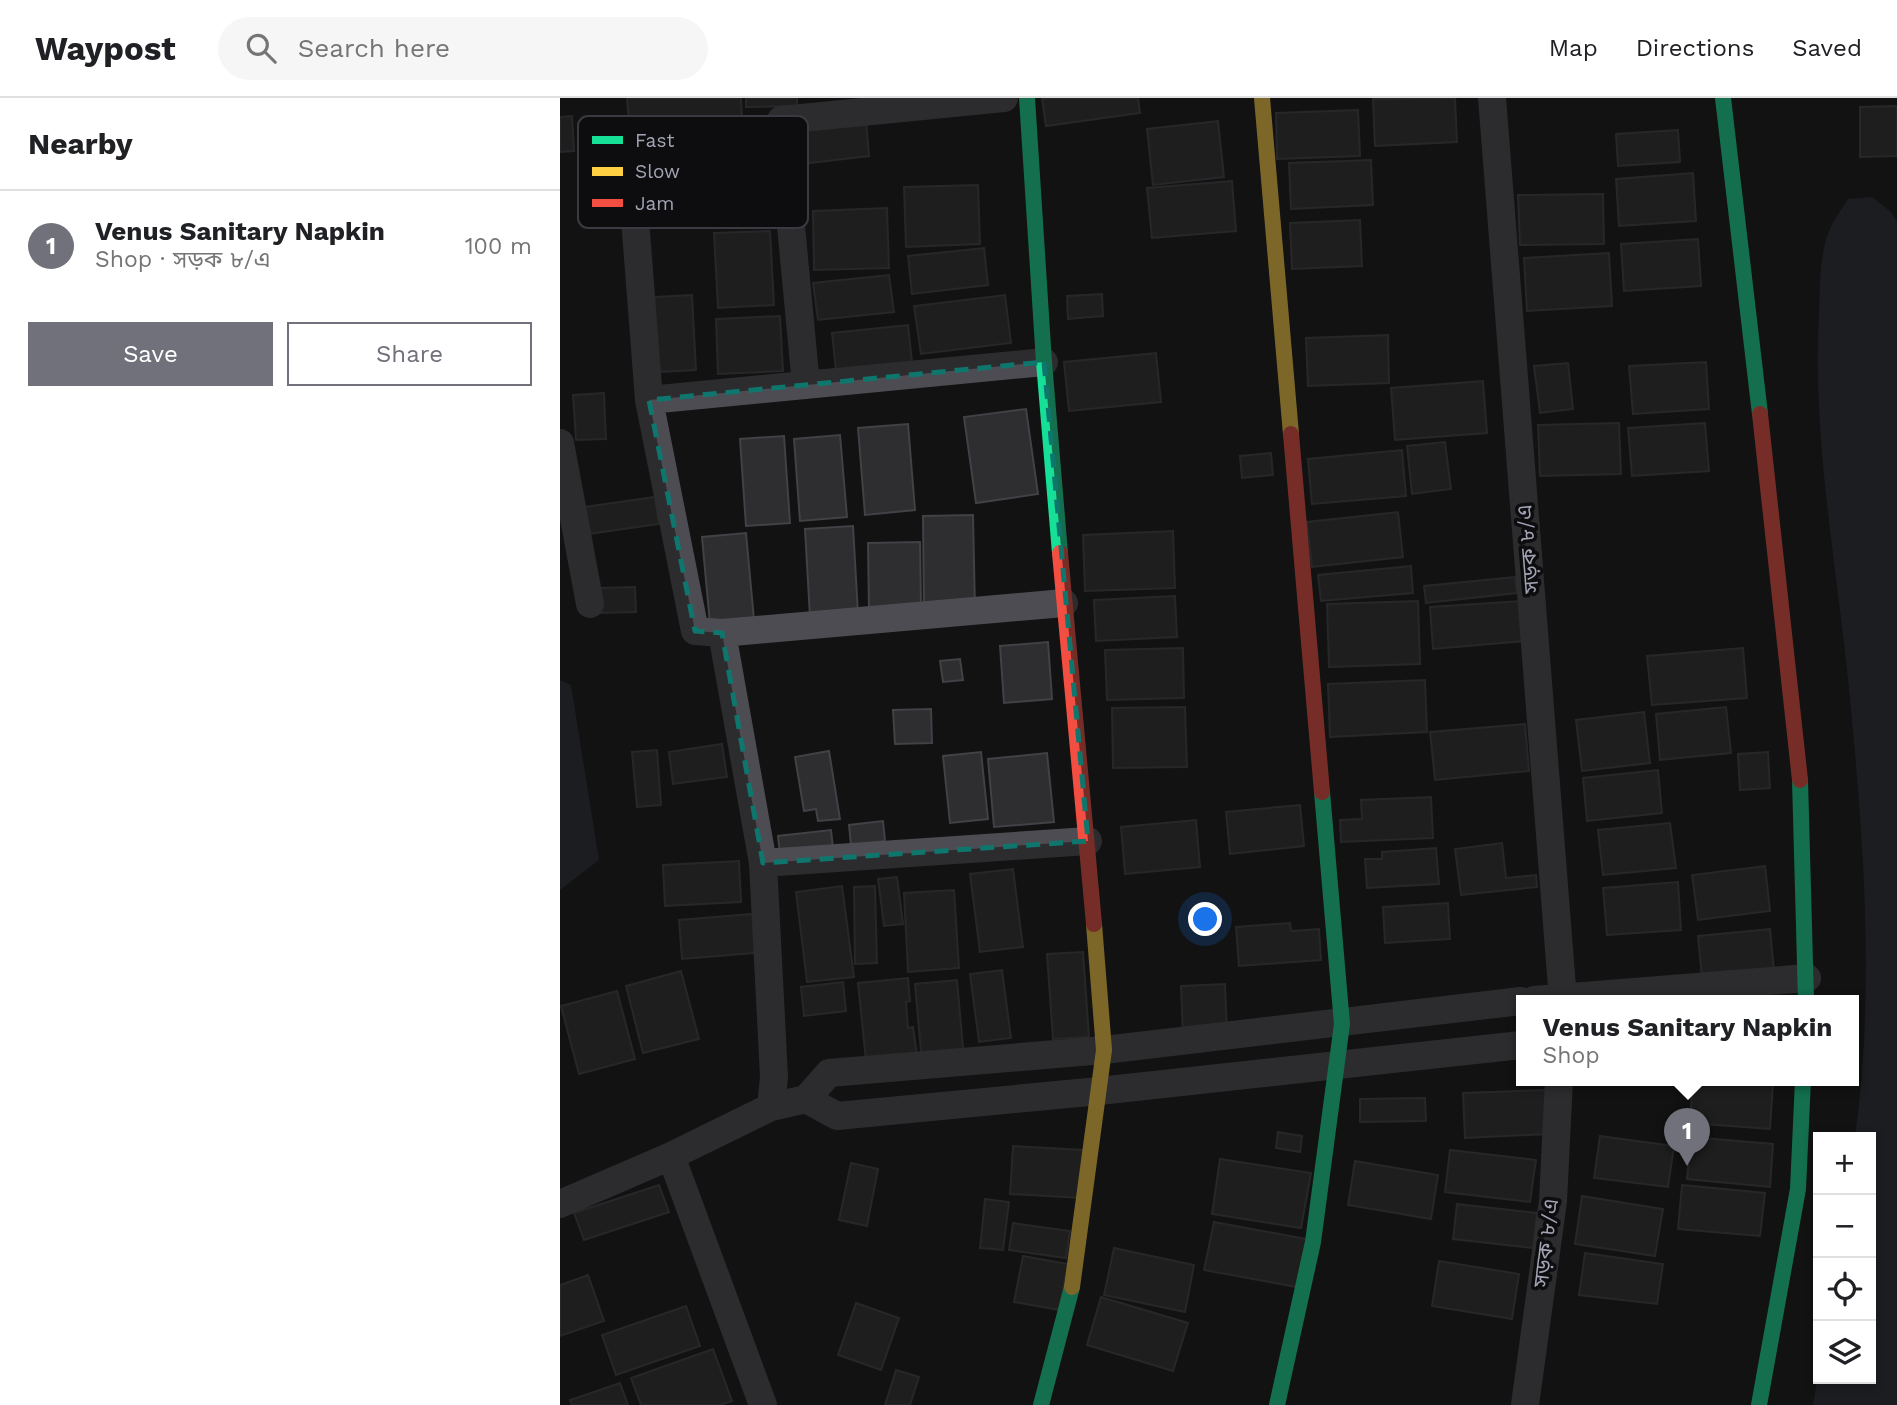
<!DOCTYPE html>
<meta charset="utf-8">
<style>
:root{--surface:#fff;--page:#f6f6f6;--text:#202124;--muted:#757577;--line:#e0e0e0;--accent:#70717b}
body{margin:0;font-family:"Work Sans","Noto Sans Bengali",sans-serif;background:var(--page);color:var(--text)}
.controls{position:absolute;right:21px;bottom:21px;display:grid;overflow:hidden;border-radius:0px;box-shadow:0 4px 10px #0003}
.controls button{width:63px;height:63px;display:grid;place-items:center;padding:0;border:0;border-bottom:2px solid var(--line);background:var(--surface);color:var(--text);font:35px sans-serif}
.you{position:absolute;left:646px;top:822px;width:24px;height:24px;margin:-18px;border:5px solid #fff;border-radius:50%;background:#1a73e8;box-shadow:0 0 0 10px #1a73e833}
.badge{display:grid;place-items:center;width:46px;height:46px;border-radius:50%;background:var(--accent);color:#fff;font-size:23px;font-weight:700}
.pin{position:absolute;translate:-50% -58px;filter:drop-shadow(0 2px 4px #0008)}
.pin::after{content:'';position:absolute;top:37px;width:24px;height:21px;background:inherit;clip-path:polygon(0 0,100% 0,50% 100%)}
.popup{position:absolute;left:956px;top:897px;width:343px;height:91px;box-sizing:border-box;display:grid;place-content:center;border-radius:0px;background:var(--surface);filter:drop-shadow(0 2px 5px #0005);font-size:23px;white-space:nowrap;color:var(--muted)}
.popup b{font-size:26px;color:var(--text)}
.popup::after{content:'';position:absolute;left:50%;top:100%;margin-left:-14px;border:14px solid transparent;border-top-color:var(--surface)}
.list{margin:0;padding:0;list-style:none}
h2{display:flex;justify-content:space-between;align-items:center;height:91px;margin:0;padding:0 28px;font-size:30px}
h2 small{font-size:23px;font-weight:400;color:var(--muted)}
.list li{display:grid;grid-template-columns:46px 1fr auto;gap:21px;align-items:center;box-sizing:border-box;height:112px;padding:0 28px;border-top:2px solid var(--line)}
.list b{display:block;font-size:26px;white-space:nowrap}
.list p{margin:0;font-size:23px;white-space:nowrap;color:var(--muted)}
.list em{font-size:23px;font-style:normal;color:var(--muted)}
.actions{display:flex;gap:14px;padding:21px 28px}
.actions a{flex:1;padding:16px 0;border:2px solid var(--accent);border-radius:0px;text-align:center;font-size:24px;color:var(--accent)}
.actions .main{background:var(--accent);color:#fff}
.icon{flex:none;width:38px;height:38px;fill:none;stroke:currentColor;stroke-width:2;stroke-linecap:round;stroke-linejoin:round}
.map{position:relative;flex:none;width:1337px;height:1307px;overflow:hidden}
header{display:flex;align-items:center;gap:42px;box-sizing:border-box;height:98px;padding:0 35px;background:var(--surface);border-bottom:2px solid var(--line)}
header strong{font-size:33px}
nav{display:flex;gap:38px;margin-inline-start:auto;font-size:24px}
.search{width:490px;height:63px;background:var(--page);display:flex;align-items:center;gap:18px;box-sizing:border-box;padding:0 24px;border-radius:38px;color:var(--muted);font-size:26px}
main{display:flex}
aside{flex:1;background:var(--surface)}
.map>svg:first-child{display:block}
.water{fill:#262a34}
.building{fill:#2e2e30;stroke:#414146;stroke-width:2}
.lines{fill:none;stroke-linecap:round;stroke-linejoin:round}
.street{stroke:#4c4c52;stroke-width:28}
.fast{stroke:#16e098;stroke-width:16}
.slow{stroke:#ffcf43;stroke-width:16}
.jam{stroke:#f24e42;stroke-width:16}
.marked{fill:none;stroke:#0f766e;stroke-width:5;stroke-dasharray:14 9;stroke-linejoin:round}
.labels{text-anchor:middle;stroke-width:7;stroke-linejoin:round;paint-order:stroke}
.street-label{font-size:21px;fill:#a2a4b4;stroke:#0d0c0e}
.key{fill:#0d0c0e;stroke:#3a3a40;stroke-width:2}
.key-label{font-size:19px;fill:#a2a4b4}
</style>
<header>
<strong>Waypost</strong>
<div class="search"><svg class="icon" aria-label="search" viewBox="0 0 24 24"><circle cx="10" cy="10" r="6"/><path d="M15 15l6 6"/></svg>Search here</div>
<nav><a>Map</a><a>Directions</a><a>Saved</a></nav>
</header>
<main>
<aside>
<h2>Nearby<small></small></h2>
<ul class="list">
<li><span class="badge">1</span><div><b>Venus Sanitary Napkin</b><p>Shop · সড়ক ৮/এ</p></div><em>100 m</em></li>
</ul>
<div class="actions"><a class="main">Save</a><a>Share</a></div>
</aside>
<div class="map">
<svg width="1337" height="1307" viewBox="0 0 1337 1307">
<rect width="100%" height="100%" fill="#121212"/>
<path class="water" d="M 1312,99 L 1331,114 L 1337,124 L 1337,1307 L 1253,1307 L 1258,1276 L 1258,1281 L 1311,1281 L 1311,1039 L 1295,1039 C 1315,895 1304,746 1290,601 C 1278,473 1252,345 1259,217 C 1260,189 1259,159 1269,133 C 1273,122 1282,111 1288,101 Z
M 0,582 L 11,587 L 39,762 L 0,792 Z"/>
<path class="building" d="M 67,0 L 181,0 L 182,20 L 69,26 Z
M 186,0 L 237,0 L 237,8 L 186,9 Z
M 492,0 L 578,0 L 580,15 L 486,28 L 482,1 Z
M 895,0 L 897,44 L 815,48 L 813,1 Z
M 1337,8 L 1337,58 L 1300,59 L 1300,9 Z
M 798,12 L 800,58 L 717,61 L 716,15 Z
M 12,18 L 14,53 L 0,54 L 0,19 Z
M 306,21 L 309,58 L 233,67 L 229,29 Z
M 658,23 L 664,79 L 593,87 L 587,31 Z
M 1118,32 L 1120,64 L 1058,68 L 1056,36 Z
M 811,62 L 813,107 L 731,111 L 729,65 Z
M 1133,75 L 1136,123 L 1059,128 L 1056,81 Z
M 672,83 L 676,133 L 592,140 L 587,90 Z
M 418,87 L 420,146 L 346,149 L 344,89 Z
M 1043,96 L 1044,146 L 960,147 L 958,97 Z
M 327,110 L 329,170 L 254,172 L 253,113 Z
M 800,122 L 802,168 L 732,171 L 730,125 Z
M 210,133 L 214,207 L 158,210 L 154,135 Z
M 1138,141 L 1141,188 L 1064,193 L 1061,146 Z
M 424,150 L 428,187 L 352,196 L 348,158 Z
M 1049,155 L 1052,208 L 967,213 L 964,160 Z
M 329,177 L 334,214 L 258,222 L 253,185 Z
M 542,196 L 543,218 L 508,221 L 507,198 Z
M 132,197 L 136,272 L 80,275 L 76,200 Z
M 445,197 L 451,245 L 361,256 L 354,208 Z
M 220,218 L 223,273 L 158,276 L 156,221 Z
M 348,227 L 352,264 L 276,273 L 272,235 Z
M 828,237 L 829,285 L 748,288 L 746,240 Z
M 596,255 L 601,304 L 509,313 L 504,264 Z
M 1146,264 L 1149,311 L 1073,316 L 1069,268 Z
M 1008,265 L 1013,311 L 980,315 L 974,268 Z
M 923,283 L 927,335 L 835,342 L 831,290 Z
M 44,295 L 46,341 L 16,342 L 13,297 Z
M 466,311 L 478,396 L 416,405 L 404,319 Z
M 1059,325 L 1061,376 L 980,378 L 978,327 Z
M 1145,325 L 1149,373 L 1072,378 L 1068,330 Z
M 348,326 L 355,412 L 305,417 L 298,330 Z
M 280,337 L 287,419 L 240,423 L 234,341 Z
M 224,338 L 230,425 L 186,428 L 180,341 Z
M 885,344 L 891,391 L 852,396 L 847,348 Z
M 842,352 L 846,398 L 752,406 L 748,361 Z
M 711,355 L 713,377 L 682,380 L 680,358 Z
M 95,399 L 99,426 L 28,436 L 24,409 Z
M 838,414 L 843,459 L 752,469 L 747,424 Z
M 413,417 L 415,512 L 364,512 L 363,418 Z
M 293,428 L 298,516 L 250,519 L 245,431 Z
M 613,433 L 615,490 L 525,493 L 523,437 Z
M 186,435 L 194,522 L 150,526 L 142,439 Z
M 360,444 L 361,510 L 309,511 L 308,445 Z
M 851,468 L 853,495 L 761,503 L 758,477 Z
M 955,479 L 957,495 L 866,505 L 864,488 Z
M 75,489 L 76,514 L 38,515 L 37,490 Z
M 615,498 L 617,539 L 536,543 L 534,502 Z
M 858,503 L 860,566 L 769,569 L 767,506 Z
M 962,503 L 965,543 L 873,551 L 870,509 Z
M 488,544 L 492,601 L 444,605 L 440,548 Z
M 623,550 L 624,600 L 547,602 L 545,552 Z
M 1183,550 L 1187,600 L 1092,607 L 1087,558 Z
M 400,561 L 403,582 L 383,584 L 380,563 Z
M 865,582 L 867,634 L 770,639 L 768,586 Z
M 625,609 L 627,669 L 553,670 L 552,610 Z
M 1166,609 L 1171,655 L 1100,662 L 1096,616 Z
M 371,611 L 372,645 L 335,646 L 333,612 Z
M 1084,614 L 1090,665 L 1022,673 L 1016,622 Z
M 965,626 L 969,673 L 875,682 L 870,634 Z
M 162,646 L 167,679 L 113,686 L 109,654 Z
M 97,652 L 101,707 L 77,709 L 72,654 Z
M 269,653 L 280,721 L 258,723 L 256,711 L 244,713 L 235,659 Z
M 421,654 L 428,721 L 390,725 L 383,658 Z
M 1208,654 L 1210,690 L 1180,692 L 1178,656 Z
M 487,655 L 494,724 L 434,729 L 428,661 Z
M 1098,672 L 1102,715 L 1027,723 L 1023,680 Z
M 871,699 L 873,740 L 781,744 L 780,722 L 802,721 L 801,702 Z
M 740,707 L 744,748 L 670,756 L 666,714 Z
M 636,722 L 640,769 L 565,776 L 561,729 Z
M 323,723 L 325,743 L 291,747 L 289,727 Z
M 1110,725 L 1116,770 L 1043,777 L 1038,732 Z
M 271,732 L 273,750 L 220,756 L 218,738 Z
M 942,745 L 946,780 L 976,777 L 977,789 L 901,797 L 895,751 Z
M 876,750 L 879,786 L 807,790 L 805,761 L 822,761 L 822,754 Z
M 179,763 L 181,804 L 105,808 L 103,767 Z
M 1205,768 L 1210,813 L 1138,822 L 1132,777 Z
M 453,771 L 463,849 L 420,854 L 410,776 Z
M 337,779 L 343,826 L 324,828 L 318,781 Z
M 1118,784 L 1121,832 L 1047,837 L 1043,790 Z
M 282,788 L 294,879 L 247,884 L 236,794 Z
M 315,788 L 317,865 L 295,866 L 294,789 Z
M 394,792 L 399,870 L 348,874 L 344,795 Z
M 888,805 L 890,841 L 825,845 L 823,809 Z
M 203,815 L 206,854 L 122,861 L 119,822 Z
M 730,825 L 731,833 L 759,831 L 761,862 L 679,868 L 676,829 Z
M 1210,831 L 1214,873 L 1142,880 L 1138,838 Z
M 523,854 L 529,939 L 493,941 L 487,856 Z
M 442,872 L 451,940 L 419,944 L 410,876 Z
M 121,873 L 139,941 L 83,955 L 66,888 Z
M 348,880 L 350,903 L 346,904 L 348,930 L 353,929 L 357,957 L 306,963 L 298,885 Z
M 397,882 L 404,961 L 362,965 L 355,886 Z
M 283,884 L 286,913 L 244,918 L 241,889 Z
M 665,886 L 667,934 L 623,937 L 621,888 Z
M 57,893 L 75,961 L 19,976 L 1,908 Z
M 1133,982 L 1213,984 L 1210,1031 L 1130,1025 Z
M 987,992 L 989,1036 L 905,1040 L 903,995 Z
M 865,1000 L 866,1023 L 800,1024 L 800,1001 Z
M 718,1034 L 742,1038 L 740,1054 L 716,1050 Z
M 1040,1038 L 1114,1048 L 1108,1089 L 1034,1080 Z
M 1131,1039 L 1213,1046 L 1210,1089 L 1127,1081 Z
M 453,1048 L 523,1052 L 521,1100 L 450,1096 Z
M 890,1052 L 976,1062 L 970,1104 L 885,1094 Z
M 660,1061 L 751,1075 L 741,1130 L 652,1116 Z
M 795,1063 L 878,1077 L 871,1121 L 788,1107 Z
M 291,1065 L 318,1071 L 307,1128 L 279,1122 Z
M 99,1087 L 109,1114 L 24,1142 L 14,1115 Z
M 1122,1087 L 1205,1095 L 1200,1138 L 1118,1131 Z
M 1022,1098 L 1103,1111 L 1095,1158 L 1015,1146 Z
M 425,1101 L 449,1104 L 443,1152 L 420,1150 Z
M 897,1106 L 977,1115 L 973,1150 L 893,1141 Z
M 654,1124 L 752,1142 L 742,1190 L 644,1172 Z
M 453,1125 L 510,1133 L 506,1160 L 449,1152 Z
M 554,1150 L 634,1167 L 625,1214 L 544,1197 Z
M 1025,1155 L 1103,1166 L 1097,1206 L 1019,1197 Z
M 463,1158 L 508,1166 L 499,1212 L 454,1204 Z
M 879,1163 L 959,1176 L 952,1221 L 872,1208 Z
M 28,1177 L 44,1223 L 0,1238 L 0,1187 Z
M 541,1199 L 628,1225 L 613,1273 L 527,1247 Z
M 296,1205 L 339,1220 L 321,1272 L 278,1257 Z
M 126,1208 L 140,1248 L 56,1277 L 42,1237 Z
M 153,1251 L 172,1303 L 160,1307 L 81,1307 L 71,1280 Z
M 336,1272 L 359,1279 L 350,1307 L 325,1307 Z
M 60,1285 L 68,1307 L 12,1307 L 10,1302 Z"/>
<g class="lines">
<path class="street" d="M 932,0 L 1003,902
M 75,121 L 89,302 L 135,533 L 162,535 L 203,765 L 214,979 L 211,1009
M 246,287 L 221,22 L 444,0
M 89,302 L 484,264
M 0,345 L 30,506
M 162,535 L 504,505
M 203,765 L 528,743
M 974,902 L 1247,880
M 246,1001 L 277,1018 L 539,993 L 961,947
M 111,1058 L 203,1307
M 0,1106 L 111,1058 L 211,1009 L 246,1001 L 269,975 L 544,952 L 961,903
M 965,1307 L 993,1103 L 999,982"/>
<path class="fast" d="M 467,0 L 484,264 L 500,455
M 1163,0 L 1200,316
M 1240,682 L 1246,902
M 481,1307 L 512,1189
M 717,1307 L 753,1144 L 782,926 L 762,694
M 1199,1307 L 1238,1091 L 1243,982"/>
<path class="slow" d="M 702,0 L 731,336
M 512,1189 L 544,952 L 534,826"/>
<path class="jam" d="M 1200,316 L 1240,682
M 731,336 L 762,694
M 500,455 L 534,826"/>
</g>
<path d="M0 0H1337V1307H0ZM 484,264 L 528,743 L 203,765 L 162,535 L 135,533 L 89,302 Z" fill="#121212" fill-opacity=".55" fill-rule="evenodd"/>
<path class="marked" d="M 484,264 L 528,743 L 203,765 L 162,535 L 135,533 L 89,302 Z"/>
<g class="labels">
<g class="street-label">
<text transform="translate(968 451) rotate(-95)" y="7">সড়ক ৮/এ</text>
<text transform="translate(986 1145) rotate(-83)" y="7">সড়ক ৮/এ</text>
</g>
</g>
<rect x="18" y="18" width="230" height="112" rx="10" class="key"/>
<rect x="32" y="38" width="31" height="8" fill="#16e098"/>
<rect x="32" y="69" width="31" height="9" fill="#ffcf43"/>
<rect x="32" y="101" width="31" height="8" fill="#f24e42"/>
<g class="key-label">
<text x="75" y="49">Fast</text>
<text x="75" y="80">Slow</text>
<text x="75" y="112">Jam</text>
</g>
</svg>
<div class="controls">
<button>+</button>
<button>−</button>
<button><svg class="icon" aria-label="locate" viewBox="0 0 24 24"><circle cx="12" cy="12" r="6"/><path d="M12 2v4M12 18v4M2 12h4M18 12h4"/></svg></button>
<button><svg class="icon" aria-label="layers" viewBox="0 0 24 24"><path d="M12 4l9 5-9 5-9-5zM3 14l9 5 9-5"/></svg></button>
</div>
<div class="you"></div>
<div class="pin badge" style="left:1127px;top:1068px">1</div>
<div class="popup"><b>Venus Sanitary Napkin</b>Shop</div>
</div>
</main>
